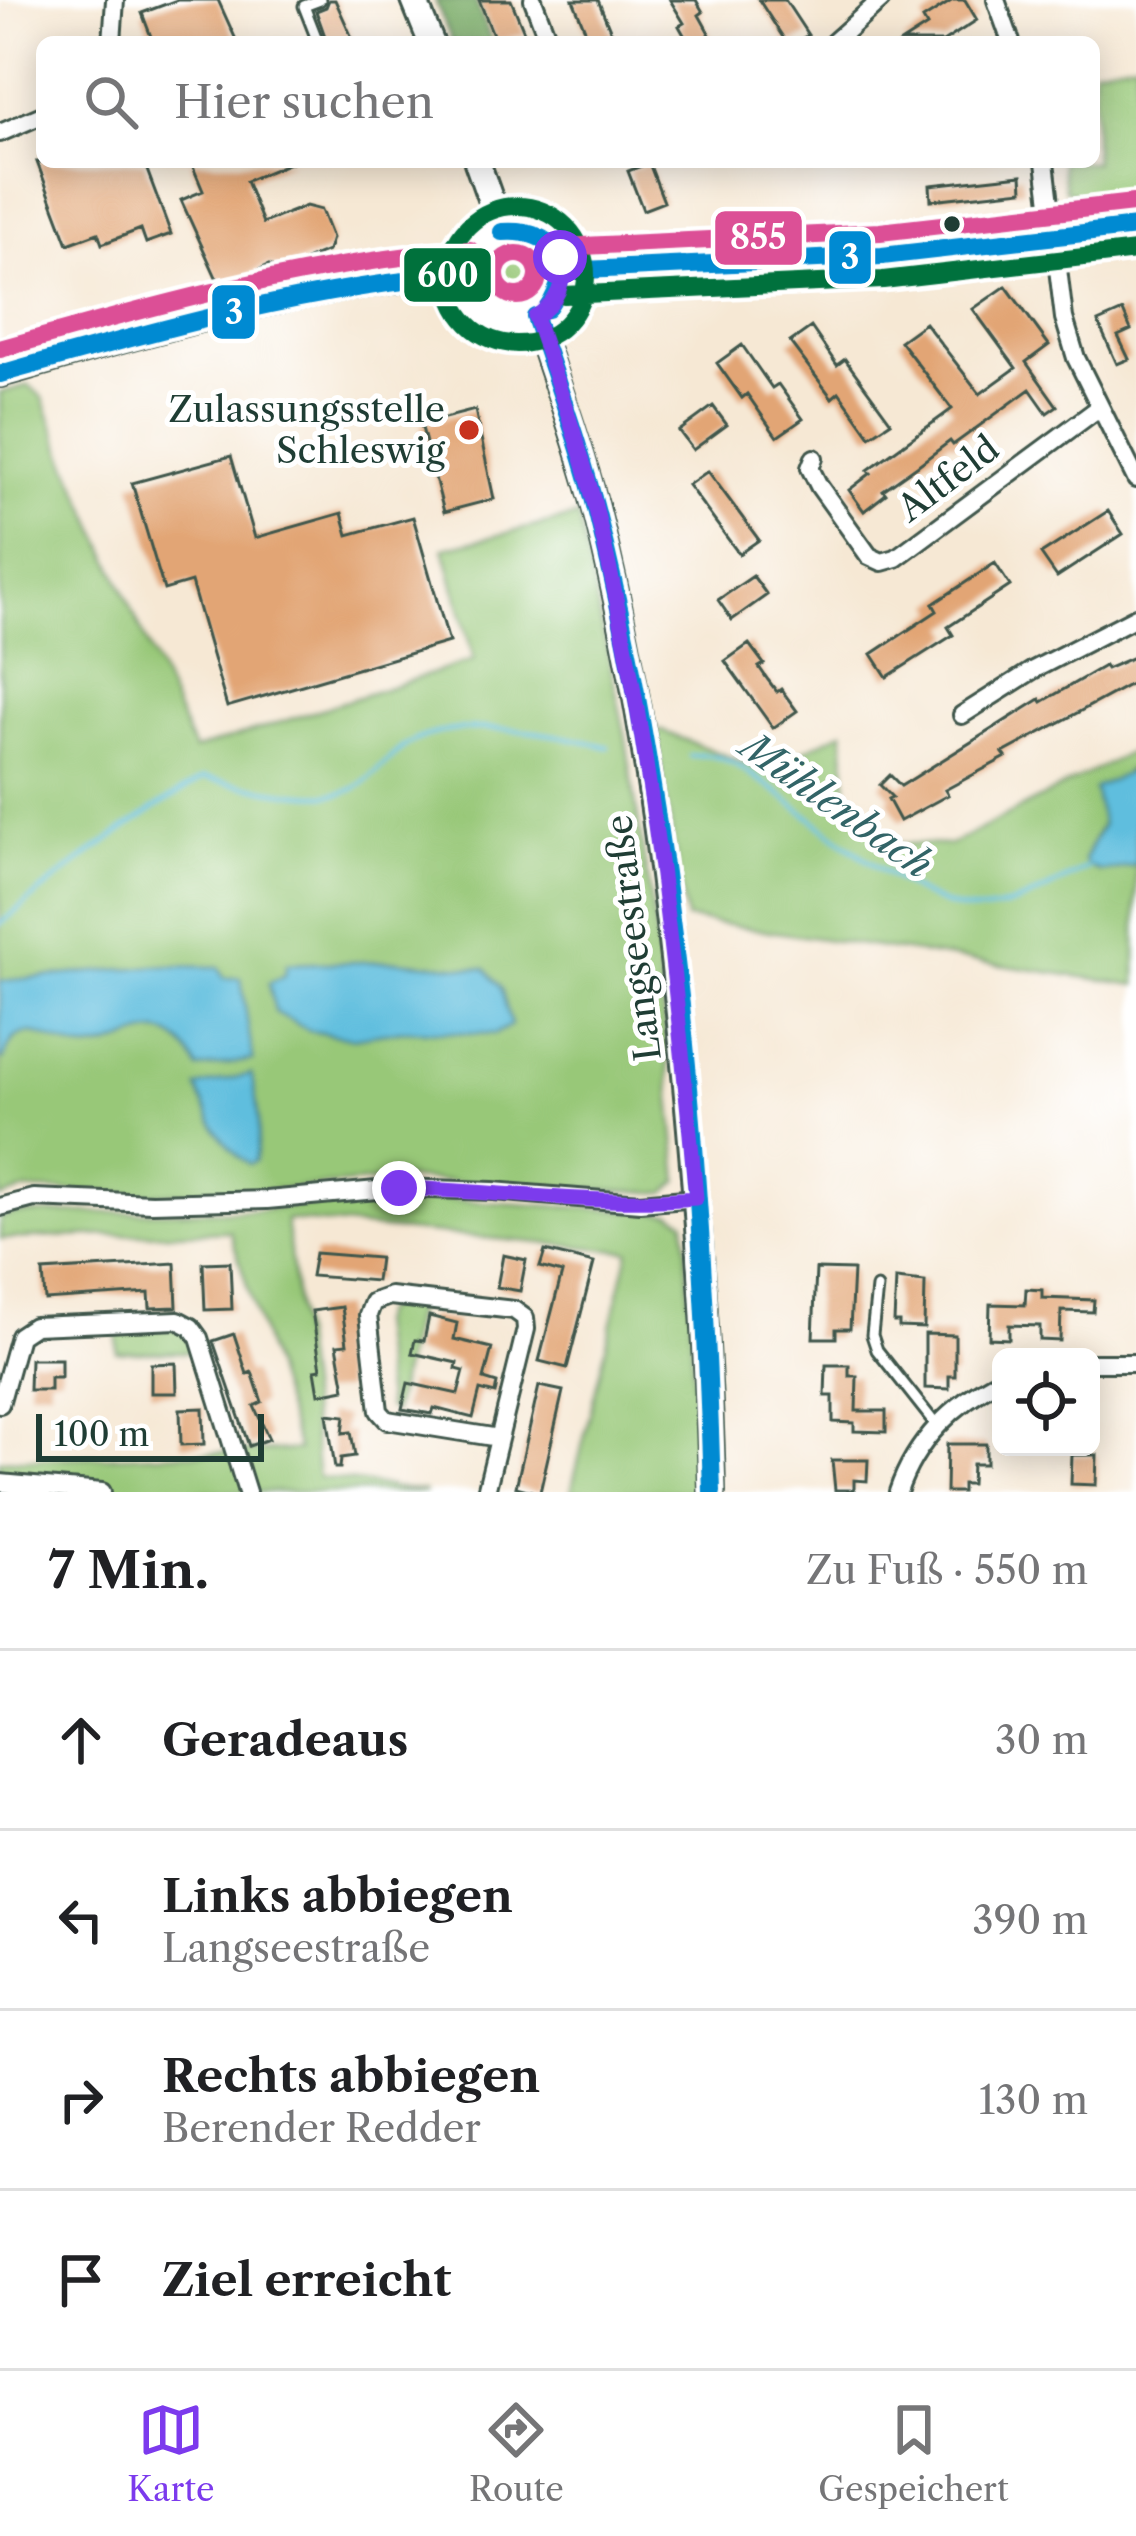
<!DOCTYPE html>
<html lang="de">
<meta charset="utf-8">
<style>
:root{--surface:#fff;--page:#f2f2f2;--text:#202124;--muted:#757577;--line:#e0e0e0;--accent:#7c3aed}
body{margin:0;font-family:"Libre Caslon Text",serif;background:var(--page);color:var(--text)}
.controls{position:absolute;right:36px;bottom:36px;display:grid;overflow:hidden;border-radius:18px;box-shadow:0 6px 30px #0003}
.controls button{width:108px;height:108px;display:grid;place-items:center;padding:0;border:0;border-bottom:3px solid var(--line);background:var(--surface);color:var(--text);font:60px sans-serif}
.scale{position:absolute;left:36px;bottom:30px;width:228px;box-sizing:border-box;padding-left:12px;border:6px solid #1f3d34;border-top:0;font-size:33px;line-height:42px;white-space:nowrap;color:#1f3d34;-webkit-text-stroke:9px #fff;paint-order:stroke}
.stop{position:absolute;width:36px;height:36px;margin:-27px;border:9px solid #7c3aed;border-radius:50%;background:#fff}
.stop.end{background:#7c3aed;border-color:#fff;box-shadow:0 3px 12px #0008}
.list{margin:0;padding:0;list-style:none}
h2{display:flex;justify-content:space-between;align-items:center;height:156px;margin:0;padding:0 48px;font-size:51px}
h2 small{font-size:39px;font-weight:400;color:var(--muted)}
.list li{display:grid;grid-template-columns:78px 1fr auto;gap:36px;align-items:center;box-sizing:border-box;height:180px;padding:0 48px;border-top:3px solid var(--line)}
.list b{display:block;font-size:45px;white-space:nowrap}
.list p{margin:0;font-size:39px;white-space:nowrap;color:var(--muted)}
.list em{font-size:39px;font-style:normal;color:var(--muted)}
.icon{flex:none;width:66px;height:66px;fill:none;stroke:currentColor;stroke-width:2;stroke-linecap:round;stroke-linejoin:round}
.map{position:relative;flex:none;width:1136px;height:1492px;overflow:hidden}
.search{position:absolute;background:var(--surface);box-shadow:0 6px 30px #0003;left:36px;right:36px;top:36px;height:132px;display:flex;align-items:center;gap:30px;box-sizing:border-box;padding:0 42px;border-radius:18px;color:var(--muted);font-size:45px}
.sheet{height:876px;background:var(--surface)}
nav{display:flex;justify-content:space-around;align-items:center;box-sizing:border-box;height:168px;border-top:3px solid var(--line);background:var(--surface);font-size:33px;color:var(--muted)}
nav a{display:grid;justify-items:center;gap:6px}
nav .on{color:var(--accent)}
.map>svg:first-child{display:block}
.green{fill:#98c878;stroke:#5c8256;stroke-width:3}
.forest{fill:#7aac68;stroke:#4c744e;stroke-width:3}
.water{fill:#5fbede;stroke:#3f7e89;stroke-width:3}
.lines{fill:none;stroke-linecap:round;stroke-linejoin:round}
.stream{stroke:#5fbede;stroke-width:4.5}
.building{fill:#e2a575}
.lane-casing{stroke:#3f574c;stroke-width:15}
.street-casing{stroke:#3f574c;stroke-width:22}
.secondary-casing{stroke:#3f574c;stroke-width:30}
.lane{stroke:#fff;stroke-width:9}
.street{stroke:#fff;stroke-width:16}
.secondary{stroke:#fff;stroke-width:24}
.bus-1-casing{stroke:#fff;stroke-width:27}
.bus-2-casing{stroke:#fff;stroke-width:27}
.bus-3-casing{stroke:#fff;stroke-width:27}
.bus-1{stroke:#008ad2;stroke-width:18}
.bus-2{stroke:#00713c;stroke-width:18}
.bus-3{stroke:#dc5096;stroke-width:18}
.route{stroke:#7c3aed;stroke-width:15}
.bus-dot{fill:#1f3d34;stroke:#fff;stroke-width:4.5}
.poi-dot{fill:#c8321e;stroke:#fff;stroke-width:4.5}
.labels{text-anchor:middle;stroke-width:10;stroke-linejoin:round;paint-order:stroke}
.poi-label{font-size:36px;fill:#1f3d34;stroke:#fff;text-anchor:end}
.street-label{font-size:36px;fill:#1f3d34;stroke:#fff}
.water-label{font-size:39px;font-style:italic;fill:#326467;stroke:#fff}
.line-badge{stroke:#fff;stroke-width:4.5}
.badge-label{font-size:33px;text-anchor:middle;font-weight:bold;fill:#fff}
</style>
<div class="map">
<svg width="1136" height="1492" viewBox="0 0 1136 1492">
<rect width="100%" height="100%" fill="#fff"/>
<filter id="ink" filterUnits="userSpaceOnUse"><feTurbulence type="fractalNoise" baseFrequency=".00833" numOctaves="2"/><feDisplacementMap in="SourceGraphic" scale="24" xChannelSelector="R" yChannelSelector="G"/><feConvolveMatrix kernelMatrix="1 2 1 2 8 2 1 2 1" color-interpolation-filters="sRGB"/></filter>
<filter id="wash" filterUnits="userSpaceOnUse"><feTurbulence type="fractalNoise" baseFrequency=".004" numOctaves="4" result="noise"/><feDisplacementMap in="SourceGraphic" scale="48" xChannelSelector="R" yChannelSelector="G"/><feGaussianBlur stdDeviation="2.7" result="paint"/><feColorMatrix in="noise" values="0 0 0 0 0 0 0 0 0 0 0 0 0 0 0 0 0 1.4 0 .05"/><feComposite in="paint" operator="in"/></filter>
<g filter="url(#wash)">
<rect width="100%" height="100%" fill="#f6e8d4"/>
<path class="green" d="M 1136,60 L 1136,197 L 1101,202 L 1065,190 L 1061,162 L 1094,162 L 1094,68 Z
M481 275a37 37 0 1 1 74 0a37 37 0 1 1-74 0Z
M 29,385 L 43,398 L 62,451 L 194,750 L 474,660 L 444,548 L 578,516 L 625,733 L 656,937 L 679,1181 L 666,1193 L 410,1179 L 253,1191 L 147,1194 L 27,1190 L 0,1198 L 0,393 Z
M 654,728 L 764,770 L 843,731 L 847,793 L 892,843 L 950,845 L 1136,749 L 1136,769 L 1127,770 L 1084,860 L 1099,872 L 1136,865 L 1136,985 L 686,919 Z
M 400,1197 L 672,1213 L 685,1221 L 699,1492 L 571,1492 L 629,1251 L 286,1220 L 318,1477 L 426,1492 L 0,1492 L 0,1460 L 298,1450 L 230,1231 L 0,1239 L 0,1218 L 15,1214 L 259,1210 Z
M 398,1304 L 416,1307 L 393,1412 L 387,1408 L 377,1323 L 381,1312 Z
M 177,1328 L 189,1334 L 197,1352 L 117,1352 L 117,1332 Z"/>
<path class="forest" d="M 435,0 L 475,0 L 492,42 L 452,42 Z"/>
<path class="water" d="M 1136,769 L 1136,865 C 1118,867 1095,880 1084,860 L 1102,825 L 1094,788 Z
M 397,961 L 486,969 L 501,988 L 511,1025 L 495,1034 L 403,1030 L 352,1038 L 310,1031 L 275,1012 L 269,983 L 285,975 L 287,964 Z
M 156,966 L 219,967 L 224,978 L 241,978 L 253,1060 L 198,1069 C 162,997 132,1053 83,1049 C 53,1046 18,1009 4,1059 L 0,1059 L 0,981 Z
M 251,1074 C 258,1104 262,1131 255,1161 L 249,1164 C 221,1146 208,1117 197,1087 Z"/>
<g class="lines">
<path class="stream" d="M 690,756 C 719,751 740,766 764,783 C 814,817 912,905 967,910 C 1009,915 1052,886 1088,867
M 0,924 C 65,871 131,820 204,778 C 237,784 311,801 342,793 C 371,786 384,758 408,744 C 457,715 556,733 608,747"/>
</g>
<g id="blocks">
<path class="building" d="M 177,0 L 218,0 L 237,42 L 153,42 L 142,13 Z
M 329,0 L 335,0 L 354,42 L 327,42 L 316,11 L 326,7 Z
M 479,0 L 511,0 L 525,34 L 496,42 Z
M 573,0 L 598,0 L 615,42 L 590,42 Z
M 670,0 L 696,0 L 703,12 L 699,15 L 714,42 L 688,42 L 679,26 L 684,23 Z
M 759,0 L 785,0 L 808,35 L 796,42 L 786,42 Z
M 953,0 L 965,0 L 977,20 L 943,42 L 902,42 L 927,26 L 923,19 Z
M 37,162 L 144,162 L 171,234 L 146,243 L 141,229 L 102,244 L 98,233 L 68,244 Z
M 191,162 L 292,162 L 246,181 L 263,223 L 306,206 L 321,210 L 332,238 L 328,251 L 281,270 L 269,265 L 228,284 L 216,277 L 181,200 L 203,191 Z
M 649,163 L 664,202 L 643,210 L 628,171 Z
M 1022,175 L 1023,190 L 931,200 L 930,185 Z
M 1006,286 L 1049,345 L 1026,362 L 1057,406 L 1047,413 L 1030,389 L 953,445 L 950,441 L 917,466 L 883,490 L 886,494 L 864,511 L 849,490 L 871,473 L 868,470 L 952,409 L 900,341 L 925,323 L 980,394 L 1016,368 L 973,309 Z
M 1123,311 L 1131,330 L 1118,336 L 1129,359 L 1117,364 L 1098,322 Z
M 811,327 L 837,365 L 845,359 L 891,422 L 870,436 L 839,392 L 832,398 L 790,342 Z
M 742,345 L 772,388 L 778,384 L 803,419 L 777,437 L 747,394 L 742,398 L 717,363 Z
M 713,406 L 727,425 L 693,450 L 679,431 Z
M 475,410 L 494,499 L 444,512 L 421,424 Z
M 231,456 L 255,538 L 342,513 L 348,535 L 413,517 L 449,642 L 227,707 L 191,582 L 164,590 L 132,483 Z
M 708,471 L 759,540 L 739,554 L 688,485 Z
M 1108,511 L 1123,534 L 1057,577 L 1041,554 Z
M 995,563 L 1010,586 L 948,627 L 953,635 L 887,677 L 872,654 L 937,611 L 933,604 Z
M 753,576 L 767,595 L 732,620 L 718,600 Z
M 749,644 L 764,664 L 759,667 L 768,680 L 777,692 L 781,689 L 797,711 L 773,728 L 725,661 Z
M 1136,656 L 1136,681 L 1003,753 L 1006,757 L 945,790 L 948,795 L 900,821 L 888,799 L 892,797 L 880,785 L 890,775 L 901,786 L 1040,699 L 1042,702 L 1104,666 L 1106,669 Z
M 545,1251 L 594,1263 L 567,1368 L 539,1361 L 562,1273 L 540,1267 Z
M 315,1253 L 379,1258 L 376,1281 L 311,1276 Z
M 503,1255 L 526,1260 L 520,1291 L 497,1287 Z
M 230,1262 L 232,1309 L 205,1310 L 203,1263 Z
M 175,1263 L 177,1307 L 150,1308 L 149,1293 L 45,1300 L 43,1271 Z
M 816,1269 L 853,1270 L 850,1329 L 836,1329 L 836,1338 L 813,1338 Z
M 896,1279 L 925,1282 L 924,1328 L 899,1327 L 899,1322 L 894,1322 Z
M 1026,1289 L 1042,1290 L 1042,1298 L 1094,1300 L 1093,1312 L 1061,1311 L 1060,1341 L 1040,1340 L 1040,1326 L 1009,1325 L 1009,1339 L 989,1338 L 990,1304 L 1025,1305 Z
M 342,1307 L 347,1344 L 337,1345 L 345,1389 L 319,1394 L 315,1370 L 321,1369 L 312,1311 Z
M 429,1316 L 457,1323 L 454,1339 L 492,1348 L 484,1379 L 497,1383 L 495,1394 L 480,1390 L 473,1418 L 434,1408 L 432,1414 L 402,1409 L 408,1383 L 458,1394 L 464,1371 L 456,1369 L 457,1363 L 412,1353 L 415,1340 L 424,1341 Z
M 234,1334 L 247,1374 L 252,1372 L 262,1402 L 254,1406 L 269,1439 L 249,1446 L 213,1341 Z
M 925,1334 L 955,1335 L 955,1376 L 949,1376 L 949,1389 L 925,1388 Z
M 30,1359 L 61,1359 L 61,1377 L 50,1377 L 50,1390 L 29,1390 Z
M 176,1363 L 177,1393 L 151,1393 L 151,1364 Z
M 826,1365 L 849,1365 L 849,1376 L 857,1376 L 856,1411 L 886,1411 L 886,1432 L 854,1431 L 854,1423 L 833,1422 L 833,1396 L 825,1396 Z
M 539,1386 L 563,1391 L 540,1492 L 535,1492 L 516,1487 Z
M 203,1408 L 204,1444 L 181,1445 L 180,1409 Z
M 327,1414 L 345,1416 L 343,1433 L 351,1432 L 355,1456 L 341,1458 L 340,1468 L 335,1468 Z
M 947,1444 L 986,1444 L 986,1464 L 972,1464 L 971,1484 L 962,1484 L 962,1492 L 946,1492 Z
M 1072,1455 L 1097,1455 L 1096,1485 L 1071,1484 Z
M 832,1460 L 868,1460 L 867,1481 L 854,1480 L 854,1490 L 835,1490 Z"/>
</g>
</g>
<g filter="url(#ink)">
<use href="#blocks" fill-opacity="0" stroke="#3f574c" stroke-width="3"/>
<g class="lines">
<defs>
<path id="lane" d="M 318,42 L 304,6 L 320,0
M 877,1288 L 872,1335 L 877,1350 L 937,1426"/>
<path id="street" d="M 533,0 L 549,42
M 996,0 L 1011,42
M 112,42 L 115,0
M 834,42 L 881,0
M 0,133 L 42,115
M 1045,162 L 1064,318 L 1076,358 L 1136,479
M 814,458 L 810,468 L 819,486 L 869,556 L 882,562 L 896,558 L 1100,407
M 962,715 L 1033,670 L 1136,617
M 0,1207 L 34,1198 L 152,1203 L 267,1200 L 399,1188 L 493,1191 L 640,1203 L 696,1198
M 1091,1363 L 1136,1363
M 0,1404 L 19,1336 L 34,1326 L 178,1320 L 191,1327 L 199,1338 L 247,1492
M 0,1483 L 102,1492
M 486,1492 L 526,1329 L 525,1318 L 514,1310 L 390,1296 L 373,1302 L 368,1315 L 379,1411 L 387,1420 L 499,1438
M 898,1492 C 915,1441 954,1403 1001,1379"/>
<path id="secondary" d="M 414,0 L 431,42
M 477,162 L 502,232
M472 275a45 45 0 1 1 90 0a45 45 0 1 1-90 0Z
M 563,271 L 882,256 L 1136,227
M 535,317 C 556,383 581,449 598,517 C 643,700 667,886 685,1074 C 698,1213 709,1352 712,1492
M 0,374 C 154,331 311,281 472,274"/>
</defs>
<use href="#lane" class="lane-casing"/>
<use href="#street" class="street-casing"/>
<use href="#secondary" class="secondary-casing"/>
<use href="#lane" class="lane"/>
<use href="#street" class="street"/>
<use href="#secondary" class="secondary"/>
<defs>
<path id="bus-1" d="M 502,232 C 556,228 577,264 547,309
M 563,271 L 882,256 L 1136,227
M 535,317 C 557,383 581,449 598,517 C 675,826 703,1173 712,1492
M 0,374 C 156,330 310,286 472,274"/>
<path id="bus-2" d="M448 275a69 69 0 1 1 138 0a69 69 0 1 1-138 0Z
M 564,295 L 883,280 L 1136,251"/>
<path id="bus-3" d="M 562,247 L 880,232 L 1133,203
M496 275a21 21 0 1 1 42 0a21 21 0 1 1-42 0Z
M 0,349 C 155,305 309,262 470,250"/>
</defs>
<use href="#bus-1" class="bus-1-casing"/>
<use href="#bus-2" class="bus-2-casing"/>
<use href="#bus-3" class="bus-3-casing"/>
<use href="#bus-1" class="bus-1"/>
<use href="#bus-2" class="bus-2"/>
<use href="#bus-3" class="bus-3"/>
</g>
</g>
<g class="lines" filter="url(#ink)">
<path class="route" d="M 399,1188 C 498,1191 598,1206 696,1198 C 675,969 652,742 598,518 C 582,450 557,383 535,317 C 558,302 566,284 560,257"/>
</g>
<circle class="bus-dot" cx="952" cy="224" r="10"/>
<circle class="poi-dot" cx="469" cy="430" r="12"/>
<g class="labels">
<g class="poi-label">
<text x="445" y="422">Zulassungsstelle<tspan x="445" dy="41">Schleswig</tspan></text>
</g>
<g class="street-label">
<text transform="translate(948 478) rotate(-37)" y="13">Altfeld</text>
<text transform="translate(633 938) rotate(-97)" y="13">Langseestraße</text>
</g>
<g class="water-label">
<text transform="translate(837 805) rotate(35)" y="14">Mühlenbach</text>
</g>
</g>
<g class="line-badge">
<rect x="713" y="209" width="91" height="58" rx="12" fill="#dc5096"/>
<rect x="827" y="229" width="46" height="57" rx="12" fill="#008ad2"/>
<rect x="402" y="246" width="91" height="58" rx="12" fill="#00713c"/>
<rect x="210" y="283" width="47" height="58" rx="12" fill="#008ad2"/>
</g>
<g class="badge-label">
<text x="758" y="249">855</text>
<text x="850" y="269">3</text>
<text x="448" y="287">600</text>
<text x="234" y="324">3</text>
</g>
</svg>
<div class="controls">
<button><svg class="icon" aria-label="locate" viewBox="0 0 24 24"><circle cx="12" cy="12" r="6"/><path d="M12 2v4M12 18v4M2 12h4M18 12h4"/></svg></button>
</div>
<div class="scale">100 m</div>
<div class="stop" style="left:560px;top:257px"></div>
<div class="stop end" style="left:399px;top:1188px"></div>
<div class="search"><svg class="icon" aria-label="search" viewBox="0 0 24 24"><circle cx="10" cy="10" r="6"/><path d="M15 15l6 6"/></svg>Hier suchen</div>
</div>
<section class="sheet">
<h2>7 Min.<small>Zu Fuß · 550 m</small></h2>
<ul class="list">
<li><svg class="icon" aria-label="ahead" viewBox="0 0 24 24"><path d="M12 20V5M6 11l6-6 6 6"/></svg><div><b>Geradeaus</b></div><em>30 m</em></li>
<li><svg class="icon" aria-label="left" viewBox="0 0 24 24"><path d="M17 20v-9H6M10 6l-5 5 5 5"/></svg><div><b>Links abbiegen</b><p>Langseestraße</p></div><em>390 m</em></li>
<li><svg class="icon" aria-label="right" viewBox="0 0 24 24"><path d="M7 20v-9h11M14 6l5 5-5 5"/></svg><div><b>Rechts abbiegen</b><p>Berender Redder</p></div><em>130 m</em></li>
<li><svg class="icon" aria-label="arrive" viewBox="0 0 24 24"><path d="M6 21V4h12l-3 4 3 4H6"/></svg><div><b>Ziel erreicht</b></div></li>
</ul>
</section>
<nav>
<a class="on"><svg class="icon" aria-label="map" viewBox="0 0 24 24"><path d="M3 6l6-2 6 2 6-2v14l-6 2-6-2-6 2zM9 4v14M15 6v14"/></svg>Karte</a>
<a><svg class="icon" aria-label="directions" viewBox="0 0 24 24"><path d="M12 3l9 9-9 9-9-9zM9 14v-3h6M13 9l2 2-2 2"/></svg>Route</a>
<a><svg class="icon" aria-label="saved" viewBox="0 0 24 24"><path d="M7 4h10v16l-5-4-5 4z"/></svg>Gespeichert</a>
</nav>
